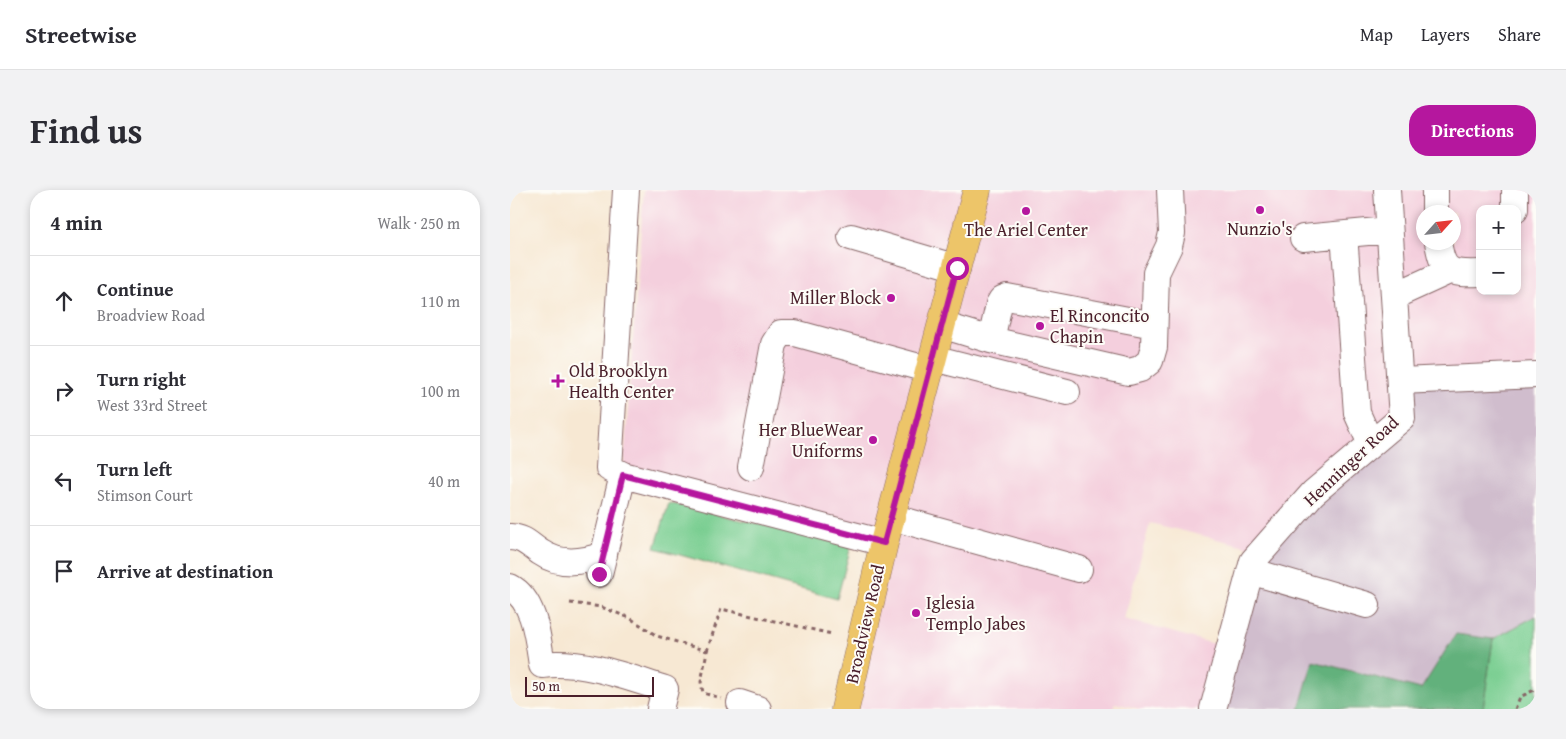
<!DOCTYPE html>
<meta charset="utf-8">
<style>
:root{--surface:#fff;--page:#f2f2f3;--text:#2b2b33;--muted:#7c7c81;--line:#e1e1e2;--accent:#b5179e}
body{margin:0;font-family:"Gentium Book Plus",serif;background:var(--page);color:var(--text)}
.controls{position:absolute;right:15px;top:15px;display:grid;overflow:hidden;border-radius:10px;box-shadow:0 2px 8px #0003}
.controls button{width:45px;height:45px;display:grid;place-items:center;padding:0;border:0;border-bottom:1px solid var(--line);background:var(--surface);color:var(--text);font:25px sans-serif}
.compass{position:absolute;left:906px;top:15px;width:45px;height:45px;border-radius:50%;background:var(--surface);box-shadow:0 2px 8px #0003;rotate:63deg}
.scale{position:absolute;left:15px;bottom:12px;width:129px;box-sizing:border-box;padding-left:5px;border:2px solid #4a1f2b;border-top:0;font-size:14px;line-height:18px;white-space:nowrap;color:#4a1f2b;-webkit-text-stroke:4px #fdfcf7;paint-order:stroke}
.stop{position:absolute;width:15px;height:15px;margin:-11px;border:4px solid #b5179e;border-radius:50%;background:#fff}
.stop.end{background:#b5179e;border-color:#fff;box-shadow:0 1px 5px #0008}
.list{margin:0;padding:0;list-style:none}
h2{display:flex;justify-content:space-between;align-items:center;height:65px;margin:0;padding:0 20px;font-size:21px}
h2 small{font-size:16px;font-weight:400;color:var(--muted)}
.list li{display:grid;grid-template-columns:32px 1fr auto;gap:15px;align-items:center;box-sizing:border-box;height:90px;padding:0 20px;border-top:1px solid var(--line)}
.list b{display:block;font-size:19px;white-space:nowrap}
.list p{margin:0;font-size:16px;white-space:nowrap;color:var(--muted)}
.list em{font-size:16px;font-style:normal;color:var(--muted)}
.icon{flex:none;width:28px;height:28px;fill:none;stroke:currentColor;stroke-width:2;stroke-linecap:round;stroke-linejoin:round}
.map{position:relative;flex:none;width:1026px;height:519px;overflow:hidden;border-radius:20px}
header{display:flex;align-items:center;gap:30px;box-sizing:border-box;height:70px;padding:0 25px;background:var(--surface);border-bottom:1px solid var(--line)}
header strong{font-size:24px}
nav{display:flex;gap:28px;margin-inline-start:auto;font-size:18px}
.intro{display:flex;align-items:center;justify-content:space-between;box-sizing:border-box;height:120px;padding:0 30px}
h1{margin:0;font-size:35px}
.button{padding:12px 22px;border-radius:20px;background:var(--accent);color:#fff;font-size:18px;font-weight:700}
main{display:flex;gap:30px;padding:0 30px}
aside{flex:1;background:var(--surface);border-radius:20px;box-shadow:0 2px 8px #0003}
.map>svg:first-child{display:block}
.built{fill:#f4cfdd;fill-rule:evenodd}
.industrial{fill:#d0bdcd}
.green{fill:#79ce91;stroke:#62765e}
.forest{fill:#62b17b;stroke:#566853}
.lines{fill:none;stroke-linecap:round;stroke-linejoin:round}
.minor-casing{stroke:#876566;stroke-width:28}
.major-casing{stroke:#876566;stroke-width:29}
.path{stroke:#876566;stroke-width:3;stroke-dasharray:4 4;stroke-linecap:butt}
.minor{stroke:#fff;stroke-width:26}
.major{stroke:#edc569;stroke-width:28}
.route{stroke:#b5179e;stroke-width:6}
.poi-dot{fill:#b5179e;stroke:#fdfcf7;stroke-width:2}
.labels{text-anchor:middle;stroke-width:4;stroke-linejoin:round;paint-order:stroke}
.poi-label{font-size:18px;fill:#4a1f2b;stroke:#fdfcf7;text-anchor:start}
.street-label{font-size:18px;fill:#4a1f2b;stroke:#fdfcf7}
</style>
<header>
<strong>Streetwise</strong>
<nav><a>Map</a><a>Layers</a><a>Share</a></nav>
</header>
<div class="intro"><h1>Find us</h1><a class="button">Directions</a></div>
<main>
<aside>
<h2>4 min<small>Walk · 250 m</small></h2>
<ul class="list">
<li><svg class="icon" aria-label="ahead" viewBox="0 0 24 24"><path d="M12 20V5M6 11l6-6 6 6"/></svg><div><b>Continue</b><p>Broadview Road</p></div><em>110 m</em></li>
<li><svg class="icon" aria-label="right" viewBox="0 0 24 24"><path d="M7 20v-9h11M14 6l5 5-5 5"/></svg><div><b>Turn right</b><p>West 33rd Street</p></div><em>100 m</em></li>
<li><svg class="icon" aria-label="left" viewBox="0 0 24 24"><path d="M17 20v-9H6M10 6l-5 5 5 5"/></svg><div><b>Turn left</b><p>Stimson Court</p></div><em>40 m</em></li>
<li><svg class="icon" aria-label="arrive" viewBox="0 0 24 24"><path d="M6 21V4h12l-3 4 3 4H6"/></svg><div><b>Arrive at destination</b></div></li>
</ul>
</aside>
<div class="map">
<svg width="1026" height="519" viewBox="0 0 1026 519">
<rect width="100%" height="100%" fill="#fdfcf7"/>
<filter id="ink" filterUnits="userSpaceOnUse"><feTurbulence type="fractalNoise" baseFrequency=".02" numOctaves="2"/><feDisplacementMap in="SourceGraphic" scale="10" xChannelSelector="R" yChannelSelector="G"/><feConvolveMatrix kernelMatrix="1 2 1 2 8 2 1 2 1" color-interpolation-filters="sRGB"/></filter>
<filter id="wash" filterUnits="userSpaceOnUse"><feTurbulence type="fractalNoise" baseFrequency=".0096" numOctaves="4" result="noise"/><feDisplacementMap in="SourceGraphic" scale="20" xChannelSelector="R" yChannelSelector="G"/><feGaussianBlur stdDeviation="1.12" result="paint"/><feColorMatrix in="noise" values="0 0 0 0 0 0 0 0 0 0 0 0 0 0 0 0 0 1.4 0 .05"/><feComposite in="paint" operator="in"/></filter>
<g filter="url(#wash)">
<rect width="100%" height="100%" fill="#f7e8d3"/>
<path class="built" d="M 134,0 L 1026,0 L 1026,185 L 892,228 L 752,360 L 640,333 L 614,429 L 719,458 L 703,519 L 630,519 L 605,513 L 603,519 L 335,519 L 374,353 L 113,285 ZM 970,19 L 1007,19 L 1007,101 L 970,101 ZM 914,22 L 944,22 L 944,52 L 914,52 Z"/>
<path class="industrial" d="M 1026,185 L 1026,426 L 983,449 L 946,444 L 911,499 L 803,471 L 789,519 L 703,519 L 743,371 L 892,228 L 890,191 Z"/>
<path class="green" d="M 159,313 L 341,356 L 327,409 L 145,358 Z
M 1026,426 L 1026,519 L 973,519 L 983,449 Z"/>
<path class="forest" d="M 946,444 L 983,449 L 973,519 L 789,519 L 803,471 L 911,499 Z"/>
</g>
<g filter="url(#ink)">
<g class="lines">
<defs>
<path id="minor" d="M 116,0 L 99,278 L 113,285 L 374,353
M 1005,19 L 1005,0
M 925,22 L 925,0
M 341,47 L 447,78
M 793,48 L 879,40
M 928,52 C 933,83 940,84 970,83
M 835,57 L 847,223 L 861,254
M 884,106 L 939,81
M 432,135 L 481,150 L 619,182 L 630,179 L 640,171 L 644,157 L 646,83 L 659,56 L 662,43 L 660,0
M 481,150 L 489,114 L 492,109 L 497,107 L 644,135
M 423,168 L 557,202
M 890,191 L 1026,185
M 241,277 L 264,154 L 271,143 L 285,143 L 420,180
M 381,327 L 569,379
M 0,347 C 15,348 18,354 30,362 C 50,376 73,372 94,365
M 740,381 L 857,415
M 89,384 L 113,285
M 0,397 C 25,410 28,450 32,475 C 73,470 117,487 155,499 L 150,519
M 230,513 L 248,519
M 703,519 L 743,371 L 803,303 L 892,228 L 877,0"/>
<path id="major" d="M 335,519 L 374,353 L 467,0"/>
</defs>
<use href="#minor" class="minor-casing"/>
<use href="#major" class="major-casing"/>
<path class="path" d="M 60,413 L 91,417 L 120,428 L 147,446 L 197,461 L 191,492 L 193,503 L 211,508
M 197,461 L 211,419 L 322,444
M 1005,519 L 1010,507 L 1026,499"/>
<use href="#minor" class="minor"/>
<use href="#major" class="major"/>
</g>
</g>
<g class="lines" filter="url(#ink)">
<path class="route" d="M 89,384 L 113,285 L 374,353 L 447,78"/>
</g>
<g class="poi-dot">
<circle cx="750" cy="20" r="5"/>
<circle cx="516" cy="21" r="5"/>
<circle cx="381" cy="108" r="5"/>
<circle cx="530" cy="136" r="5"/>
<path d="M45.5 183.5h5v5h5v5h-5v5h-5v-5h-5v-5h5z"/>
<circle cx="363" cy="250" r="5"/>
<circle cx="406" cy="423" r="5"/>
</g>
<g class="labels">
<g class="poi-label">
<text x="750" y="45" text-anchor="middle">Nunzio's</text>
<text x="516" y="46" text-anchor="middle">The Ariel Center</text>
<text x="371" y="114" text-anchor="end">Miller Block</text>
<text x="540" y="132">El Rinconcito<tspan x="540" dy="21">Chapin</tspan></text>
<text x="59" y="187">Old Brooklyn<tspan x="59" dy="21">Health Center</tspan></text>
<text x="353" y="246" text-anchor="end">Her BlueWear<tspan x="353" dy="21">Uniforms</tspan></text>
<text x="416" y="419">Iglesia<tspan x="416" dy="21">Templo Jabes</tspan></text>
</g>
<g class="street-label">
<text transform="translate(841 271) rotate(-43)" y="6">Henninger Road</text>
<text transform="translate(355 434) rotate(-77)" y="6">Broadview Road</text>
</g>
</g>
</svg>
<div class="controls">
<button>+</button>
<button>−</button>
</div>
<svg class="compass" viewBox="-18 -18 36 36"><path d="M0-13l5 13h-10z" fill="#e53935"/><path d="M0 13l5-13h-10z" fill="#7c7c81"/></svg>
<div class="scale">50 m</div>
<div class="stop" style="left:447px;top:78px"></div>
<div class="stop end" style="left:89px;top:384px"></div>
</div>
</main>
